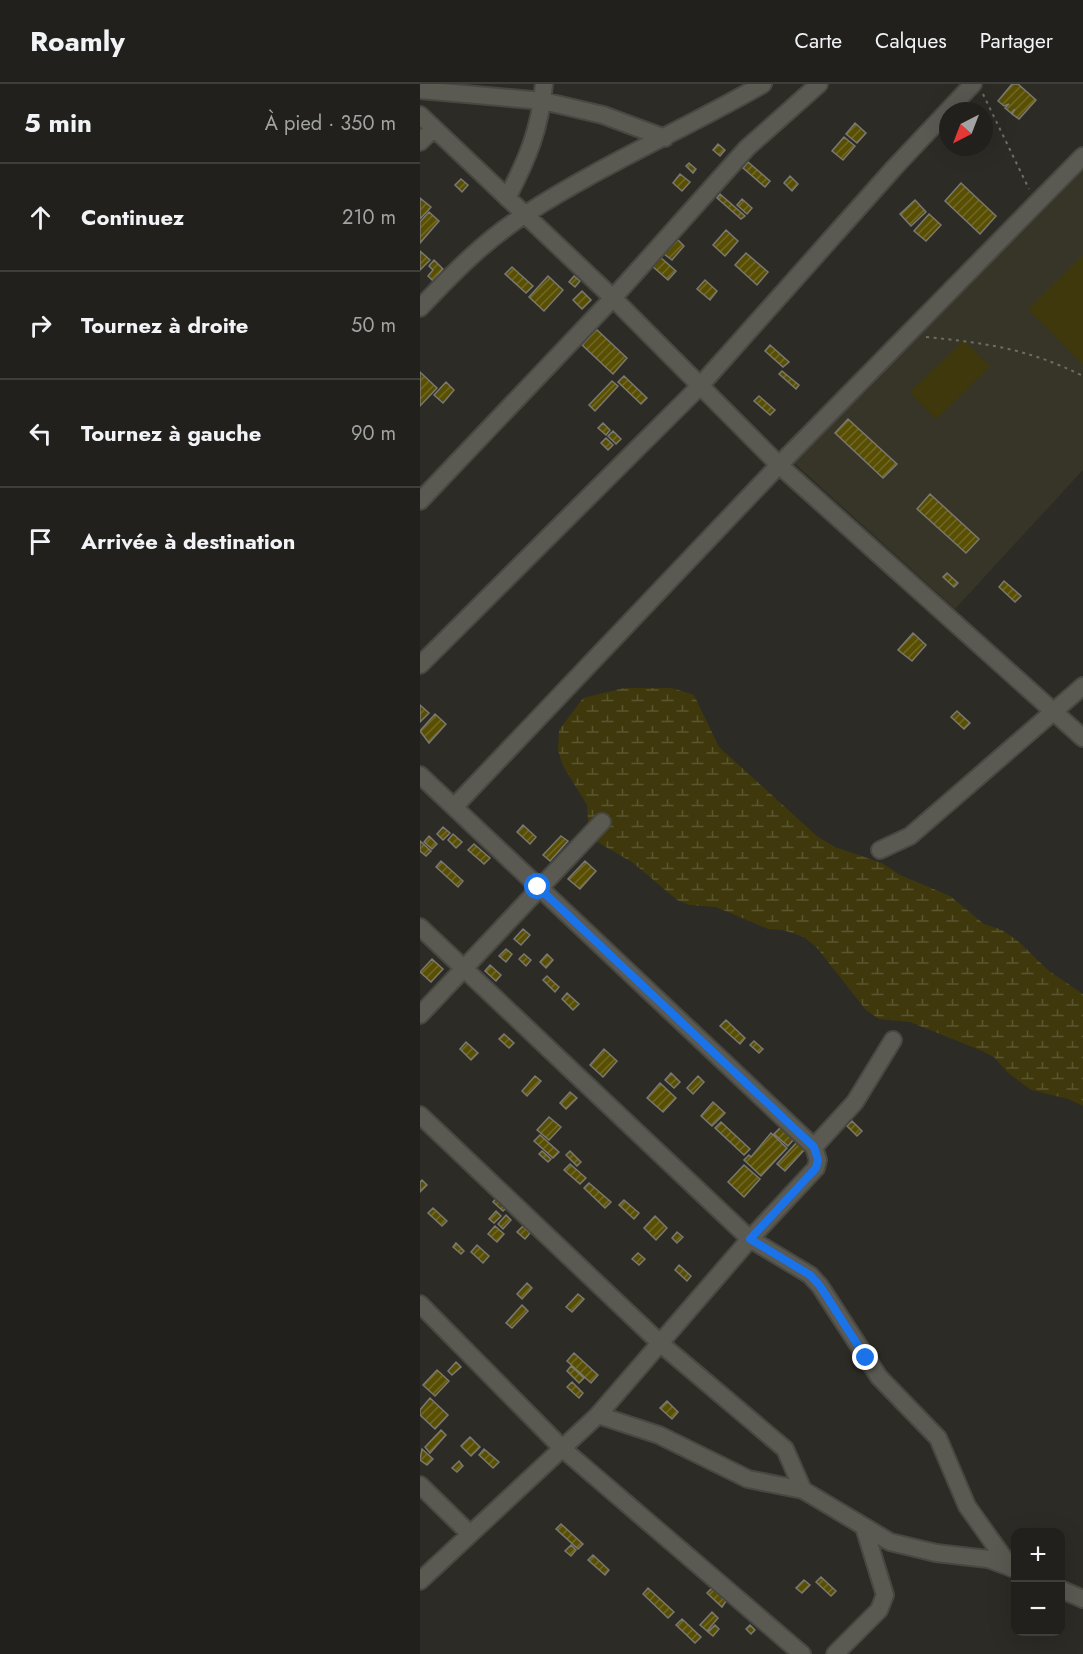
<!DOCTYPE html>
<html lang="fr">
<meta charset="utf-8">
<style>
:root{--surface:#21201c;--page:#292825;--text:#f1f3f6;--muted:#a2a3a3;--line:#3e3e3b}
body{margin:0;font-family:Jost,sans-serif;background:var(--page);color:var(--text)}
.controls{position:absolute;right:18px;bottom:18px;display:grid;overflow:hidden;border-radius:12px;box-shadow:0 6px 24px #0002}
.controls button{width:54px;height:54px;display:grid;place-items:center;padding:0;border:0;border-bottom:2px solid var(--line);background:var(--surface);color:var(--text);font:30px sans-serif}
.compass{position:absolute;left:519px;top:18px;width:54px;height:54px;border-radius:50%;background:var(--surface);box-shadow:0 6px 24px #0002;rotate:222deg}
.stop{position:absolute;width:18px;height:18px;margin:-14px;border:4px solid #1a73e8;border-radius:50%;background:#fff}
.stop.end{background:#1a73e8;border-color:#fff;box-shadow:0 2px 6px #0008}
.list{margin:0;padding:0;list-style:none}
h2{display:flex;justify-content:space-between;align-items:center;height:78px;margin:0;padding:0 24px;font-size:26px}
h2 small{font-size:20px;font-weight:400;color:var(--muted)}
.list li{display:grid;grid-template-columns:39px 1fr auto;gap:18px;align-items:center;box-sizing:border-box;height:108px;padding:0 24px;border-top:2px solid var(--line)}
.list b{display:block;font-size:22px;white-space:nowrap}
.list em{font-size:20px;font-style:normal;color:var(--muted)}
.icon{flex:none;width:33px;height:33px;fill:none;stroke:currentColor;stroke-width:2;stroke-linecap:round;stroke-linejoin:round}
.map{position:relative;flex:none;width:663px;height:1570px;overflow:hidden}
header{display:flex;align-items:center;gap:36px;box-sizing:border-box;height:84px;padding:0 30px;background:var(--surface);border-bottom:2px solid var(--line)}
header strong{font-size:28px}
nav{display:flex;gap:33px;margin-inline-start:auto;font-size:21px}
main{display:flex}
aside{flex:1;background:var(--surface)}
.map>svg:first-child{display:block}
.built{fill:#373528}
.grass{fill:#3e380c}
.wetland{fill:url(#wetland-marsh)}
.building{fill:url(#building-hatch);stroke:#7a7971;stroke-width:1.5}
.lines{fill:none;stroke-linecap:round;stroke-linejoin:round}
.minor-casing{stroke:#484842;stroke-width:20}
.path{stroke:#6d6c66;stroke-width:2;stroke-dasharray:3 4.5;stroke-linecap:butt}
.minor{stroke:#5a5952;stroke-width:16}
.route{stroke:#1a73e8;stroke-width:8}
</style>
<header>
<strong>Roamly</strong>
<nav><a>Carte</a><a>Calques</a><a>Partager</a></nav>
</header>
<main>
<aside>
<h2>5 min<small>À pied · 350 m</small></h2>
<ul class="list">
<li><svg class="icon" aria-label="ahead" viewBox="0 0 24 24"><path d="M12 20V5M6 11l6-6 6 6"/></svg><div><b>Continuez</b></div><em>210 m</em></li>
<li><svg class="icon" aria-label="right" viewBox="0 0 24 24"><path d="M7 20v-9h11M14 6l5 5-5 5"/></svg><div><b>Tournez à droite</b></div><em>50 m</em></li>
<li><svg class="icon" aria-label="left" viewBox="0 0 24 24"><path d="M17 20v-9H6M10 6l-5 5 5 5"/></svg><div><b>Tournez à gauche</b></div><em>90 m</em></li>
<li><svg class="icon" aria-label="arrive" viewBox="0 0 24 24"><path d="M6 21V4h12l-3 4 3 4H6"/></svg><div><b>Arrivée à destination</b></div></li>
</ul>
</aside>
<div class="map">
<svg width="663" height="1570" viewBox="0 0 663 1570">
<defs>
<pattern id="wetland-marsh" width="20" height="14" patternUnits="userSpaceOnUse" patternTransform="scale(1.5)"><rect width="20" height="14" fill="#3e380c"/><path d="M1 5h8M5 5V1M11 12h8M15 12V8" fill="none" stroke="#5a552f"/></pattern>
<pattern id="building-hatch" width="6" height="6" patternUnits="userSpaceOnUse" patternTransform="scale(1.5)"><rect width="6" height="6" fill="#594f03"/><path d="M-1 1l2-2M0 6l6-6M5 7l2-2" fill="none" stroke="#716828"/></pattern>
</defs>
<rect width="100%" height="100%" fill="#2c2b25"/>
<path class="built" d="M 663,82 L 663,386 L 535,525 L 374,379 Z"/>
<path class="grass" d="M 663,171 L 663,281 L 608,225 Z
M 544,256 L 570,283 L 516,335 L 490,308 Z"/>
<path class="wetland" d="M 204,604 L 252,604 L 274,611 L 299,663 L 398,753 L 415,763 L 462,779 L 480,791 L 530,812 L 564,840 L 582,846 L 598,857 L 629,887 L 663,910 L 663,1022 L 648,1015 L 611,1006 L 587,988 L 574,973 L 562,967 L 490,938 L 459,935 L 446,926 L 397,864 L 384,853 L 363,846 L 348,845 L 296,823 L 269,821 L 257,816 L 212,778 L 177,758 L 168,738 L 167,721 L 143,682 L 138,666 L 139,646 L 163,614 Z"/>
<path class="building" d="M 592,0 L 598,0 L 616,16 L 599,35 L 592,30 L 595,25 L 591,29 L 585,24 L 589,20 L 584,22 L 578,17 Z
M 435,39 L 446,49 L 437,59 L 426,50 Z
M 424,53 L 435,62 L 423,76 L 412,67 Z
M 298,60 L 305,66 L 300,72 L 293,66 Z
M 328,78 L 350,97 L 345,103 L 323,84 Z
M 269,79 L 276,85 L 273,89 L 266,82 Z
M 260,90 L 270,98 L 262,107 L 253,99 Z
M 370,92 L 378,100 L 372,107 L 364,99 Z
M 41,95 L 48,101 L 42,108 L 35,101 Z
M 541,99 L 576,132 L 560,150 L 525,117 Z
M 300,110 L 325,132 L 321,135 L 297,114 Z
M 0,114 L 11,123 L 0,135 Z
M 322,115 L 332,124 L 327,130 L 317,121 Z
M 495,116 L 506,128 L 491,142 L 480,130 Z
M 9,128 L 19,137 L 0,159 L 0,138 Z
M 509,130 L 521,141 L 506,157 L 494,147 Z
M 306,146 L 318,157 L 305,172 L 293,161 Z
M 257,155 L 264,162 L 252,176 L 244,170 Z
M 0,167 L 10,176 L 0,186 Z
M 326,169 L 348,188 L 337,201 L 315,181 Z
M 240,173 L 256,187 L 248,196 L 232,182 Z
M 14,176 L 23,185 L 13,197 L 8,192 L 13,186 L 9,182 Z
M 92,183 L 113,202 L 106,209 L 85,190 Z
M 128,192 L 143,206 L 124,227 L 109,213 Z
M 154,192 L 160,197 L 155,203 L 149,198 Z
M 285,196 L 297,207 L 290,216 L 277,205 Z
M 162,207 L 171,216 L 162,225 L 153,216 Z
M 176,245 L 207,274 L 193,290 L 162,261 Z
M 350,261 L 369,278 L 363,283 L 345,267 Z
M 362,287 L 379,301 L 376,305 L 359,290 Z
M 0,288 L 17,304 L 0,322 Z
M 204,292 L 227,314 L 221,320 L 198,298 Z
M 192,297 L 198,302 L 175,327 L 169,321 Z
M 26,298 L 34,306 L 23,319 L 14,311 Z
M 339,312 L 355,326 L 350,331 L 334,317 Z
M 428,335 L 477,380 L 463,394 L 415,349 Z
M 183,339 L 190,346 L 186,351 L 178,344 Z
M 193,347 L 201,355 L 196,360 L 188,352 Z
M 186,354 L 193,361 L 188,366 L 181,359 Z
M 510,410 L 559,455 L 546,469 L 497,425 Z
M 527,489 L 538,499 L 534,503 L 523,493 Z
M 584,497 L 601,512 L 595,518 L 579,503 Z
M 493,549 L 506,561 L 492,577 L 478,566 Z
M 0,621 L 9,629 L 0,638 Z
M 537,627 L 550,639 L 544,645 L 531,633 Z
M 15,630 L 26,640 L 9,659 L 0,647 Z
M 103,741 L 116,753 L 110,760 L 97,748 Z
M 23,743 L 30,749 L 23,756 L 17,750 Z
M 33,750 L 42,758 L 36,764 L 28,756 Z
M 9,752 L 17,760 L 12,765 L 4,758 Z
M 141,752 L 148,757 L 130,777 L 123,771 Z
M 0,757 L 11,767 L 6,772 L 0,767 Z
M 54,760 L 70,774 L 64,780 L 48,766 Z
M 21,777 L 43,797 L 38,803 L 16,783 Z
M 165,777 L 176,787 L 160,805 L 148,795 Z
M 103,845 L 110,851 L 101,861 L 94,855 Z
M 86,865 L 92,870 L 86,878 L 79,872 Z
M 104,870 L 111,876 L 106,882 L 99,875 Z
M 127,870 L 133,876 L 126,884 L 120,878 Z
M 12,875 L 23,885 L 11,898 L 0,888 Z
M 70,881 L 81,891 L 76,897 L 65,887 Z
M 127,892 L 139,903 L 135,908 L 123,896 Z
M 147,909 L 159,920 L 153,926 L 142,915 Z
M 306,936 L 325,954 L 320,960 L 300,942 Z
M 84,950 L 94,959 L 89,964 L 79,955 Z
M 334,957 L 343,965 L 339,969 L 330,961 Z
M 46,958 L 58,969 L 51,976 L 40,965 Z
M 184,965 L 197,977 L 183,993 L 170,981 Z
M 251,989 L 260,998 L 254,1004 L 245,996 Z
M 115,992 L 121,997 L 107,1012 L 102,1007 Z
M 278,992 L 284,998 L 273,1010 L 267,1004 Z
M 240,999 L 256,1014 L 243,1028 L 227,1014 Z
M 150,1008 L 157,1014 L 146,1025 L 140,1019 Z
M 293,1018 L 305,1029 L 292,1042 L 281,1032 Z
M 129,1033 L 141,1043 L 129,1056 L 117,1046 Z
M 432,1037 L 442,1047 L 437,1052 L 427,1042 Z
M 301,1038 L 330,1065 L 324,1071 L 295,1044 Z
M 361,1043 L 374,1055 L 368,1062 L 354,1050 Z
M 351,1049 L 367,1064 L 341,1092 L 324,1076 L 329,1071 L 331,1073 Z
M 120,1051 L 139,1068 L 133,1074 L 114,1057 Z
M 377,1058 L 385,1065 L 365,1087 L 357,1080 Z
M 122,1067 L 131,1075 L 128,1078 L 119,1070 Z
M 150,1067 L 161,1078 L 157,1082 L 146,1071 Z
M 150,1080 L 166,1094 L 160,1100 L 144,1086 Z
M 324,1081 L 340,1095 L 324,1113 L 308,1098 Z
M 2,1096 L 7,1101 L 0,1108 L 0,1098 Z
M 169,1099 L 191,1118 L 185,1124 L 164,1104 Z
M 77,1113 L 87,1123 L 83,1127 L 73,1118 Z
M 204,1116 L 219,1129 L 214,1135 L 199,1121 Z
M 13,1124 L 27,1137 L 22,1142 L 8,1129 Z
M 76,1127 L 81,1132 L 74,1139 L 69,1135 Z
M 86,1131 L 91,1136 L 83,1145 L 78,1140 Z
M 235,1132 L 247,1144 L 236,1156 L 224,1144 Z
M 75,1142 L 84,1150 L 77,1158 L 68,1150 Z
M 103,1142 L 110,1149 L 105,1155 L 97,1148 Z
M 257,1148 L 263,1153 L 257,1159 L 252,1154 Z
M 36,1159 L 44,1167 L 41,1170 L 33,1163 Z
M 57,1161 L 69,1172 L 63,1179 L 51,1168 Z
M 218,1169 L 225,1175 L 219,1181 L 212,1175 Z
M 259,1181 L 271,1192 L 267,1197 L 255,1186 Z
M 107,1199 L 112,1204 L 102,1215 L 97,1210 Z
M 158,1210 L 164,1215 L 152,1228 L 146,1223 Z
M 102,1221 L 108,1227 L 92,1244 L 86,1239 Z
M 154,1269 L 178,1291 L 171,1299 L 147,1277 Z
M 36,1278 L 41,1283 L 32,1291 L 28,1287 Z
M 151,1282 L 164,1294 L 159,1299 L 147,1287 Z
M 17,1286 L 29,1297 L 15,1312 L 3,1301 Z
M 152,1298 L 163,1309 L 159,1314 L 147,1303 Z
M 10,1314 L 28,1331 L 15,1345 L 0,1331 L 0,1326 Z
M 247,1317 L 258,1328 L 252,1335 L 240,1324 Z
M 21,1346 L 26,1351 L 10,1369 L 5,1363 Z
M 50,1353 L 60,1363 L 51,1372 L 41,1362 Z
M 2,1365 L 13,1375 L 7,1381 L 0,1376 Z
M 64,1365 L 79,1378 L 73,1384 L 59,1371 Z
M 39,1377 L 43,1382 L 37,1388 L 32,1384 Z
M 141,1440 L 163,1460 L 158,1465 L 136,1445 Z
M 151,1461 L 156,1466 L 151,1472 L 145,1467 Z
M 173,1471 L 189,1486 L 185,1491 L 168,1476 Z
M 401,1493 L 416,1507 L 411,1512 L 396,1498 Z
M 384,1496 L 390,1501 L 382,1509 L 376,1504 Z
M 228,1504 L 254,1528 L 248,1534 L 223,1510 Z
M 292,1504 L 306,1517 L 302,1523 L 287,1509 Z
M 292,1528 L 298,1534 L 287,1547 L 280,1541 Z
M 262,1535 L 281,1553 L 275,1559 L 256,1541 Z
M 295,1541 L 299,1545 L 293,1552 L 288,1548 Z
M 330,1541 L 335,1546 L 331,1550 L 326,1545 Z"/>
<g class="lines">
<defs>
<path id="minor" d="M 0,6 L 123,17 L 183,31 L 245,54
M 0,31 L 193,214 L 359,381 L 663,654
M 0,58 L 14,44
M 87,114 C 108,74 120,45 124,0
M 0,224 C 32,190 66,155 106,130 C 181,81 265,45 343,0
M 0,417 L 193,214 L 327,64 L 399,0
M 0,581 L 279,303 L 474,84 L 553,0
M 0,691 L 394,1063 L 398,1076 L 396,1084 L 330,1155 L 178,1331 L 0,1497
M 34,723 L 359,381 L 663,72
M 460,766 L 490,752 L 663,602
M 0,843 L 330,1155 L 390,1191 L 400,1202 L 459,1293 L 518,1354 L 547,1422 L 591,1484
M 0,931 L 182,738
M 0,1031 L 241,1260 L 365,1365 L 383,1406
M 394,1063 L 435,1018 L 473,956
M 0,1220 L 143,1365 L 382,1570
M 178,1331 L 239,1351 L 328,1395 L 383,1406 L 470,1458 L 516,1469 L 568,1475 L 592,1484
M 0,1401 L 49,1449
M 640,1505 L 663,1515
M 415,1570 L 459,1526 L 465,1511 L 444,1443"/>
</defs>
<use href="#minor" class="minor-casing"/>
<path class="path" d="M 563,10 L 609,105
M 506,253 C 566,259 609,265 663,292"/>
<use href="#minor" class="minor"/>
</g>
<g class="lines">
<path class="route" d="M 118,803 L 394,1063 L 398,1076 L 396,1084 L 330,1155 L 390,1191 L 400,1202 L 446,1274"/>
</g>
</svg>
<div class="controls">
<button>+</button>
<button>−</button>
</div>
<svg class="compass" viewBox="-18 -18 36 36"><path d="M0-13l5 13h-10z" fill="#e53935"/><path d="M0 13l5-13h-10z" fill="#a2a3a3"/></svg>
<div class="stop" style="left:118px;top:803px"></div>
<div class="stop end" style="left:446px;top:1274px"></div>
</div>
</main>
